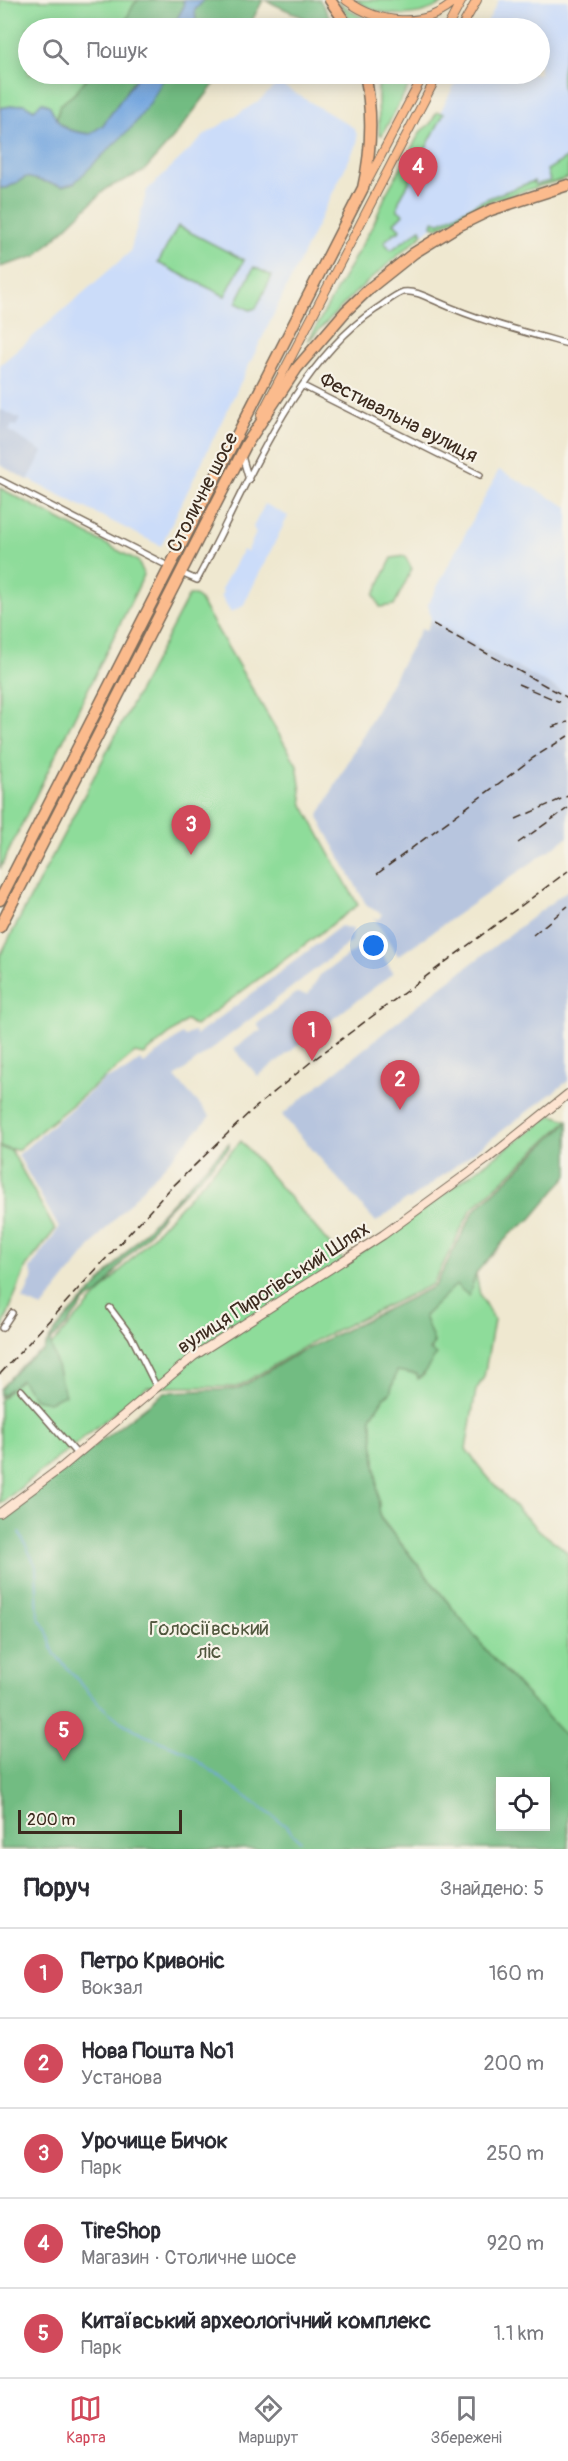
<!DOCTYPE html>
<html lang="uk">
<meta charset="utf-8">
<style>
:root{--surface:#fff;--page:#f7f7f7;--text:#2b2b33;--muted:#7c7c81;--line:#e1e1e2;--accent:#d1495b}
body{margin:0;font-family:Pangolin,sans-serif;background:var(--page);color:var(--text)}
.controls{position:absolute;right:18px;bottom:18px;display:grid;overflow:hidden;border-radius:0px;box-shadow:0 3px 15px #0003}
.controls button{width:54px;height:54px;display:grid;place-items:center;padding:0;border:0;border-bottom:2px solid var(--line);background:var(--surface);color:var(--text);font:30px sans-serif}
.scale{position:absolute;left:18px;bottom:15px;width:164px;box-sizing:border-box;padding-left:6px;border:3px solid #3b2a1e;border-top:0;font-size:16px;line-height:21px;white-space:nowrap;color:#3b2a1e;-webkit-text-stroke:4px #f7f3e8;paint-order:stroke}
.you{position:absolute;left:374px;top:946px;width:21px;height:21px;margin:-15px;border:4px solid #fff;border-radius:50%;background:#1a73e8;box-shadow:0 0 0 9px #1a73e833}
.badge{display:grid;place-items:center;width:39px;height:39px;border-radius:50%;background:var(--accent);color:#fff;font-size:20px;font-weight:700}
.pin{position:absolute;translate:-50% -50px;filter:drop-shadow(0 2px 3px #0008)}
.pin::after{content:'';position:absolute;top:32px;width:21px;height:18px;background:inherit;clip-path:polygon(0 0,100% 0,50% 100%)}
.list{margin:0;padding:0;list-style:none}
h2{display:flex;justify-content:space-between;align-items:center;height:78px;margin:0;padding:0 24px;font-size:26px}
h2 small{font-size:20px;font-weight:400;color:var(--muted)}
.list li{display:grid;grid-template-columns:39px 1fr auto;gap:18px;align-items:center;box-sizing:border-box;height:90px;padding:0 24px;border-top:2px solid var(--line)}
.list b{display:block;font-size:22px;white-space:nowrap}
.list p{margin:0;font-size:20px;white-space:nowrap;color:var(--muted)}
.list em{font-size:20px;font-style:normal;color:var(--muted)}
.icon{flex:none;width:33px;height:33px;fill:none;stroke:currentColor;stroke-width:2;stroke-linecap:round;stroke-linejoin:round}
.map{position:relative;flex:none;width:568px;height:1849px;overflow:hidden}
.search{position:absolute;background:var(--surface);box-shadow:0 3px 15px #0003;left:18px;right:18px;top:18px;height:66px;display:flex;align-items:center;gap:15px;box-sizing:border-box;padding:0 21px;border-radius:33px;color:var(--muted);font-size:22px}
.sheet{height:528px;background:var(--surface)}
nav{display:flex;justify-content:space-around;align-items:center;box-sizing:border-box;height:84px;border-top:2px solid var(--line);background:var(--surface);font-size:16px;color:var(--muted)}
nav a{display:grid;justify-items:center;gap:3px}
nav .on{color:var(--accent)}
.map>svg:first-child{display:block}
.built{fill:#cbdcf9}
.industrial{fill:#b7c5de}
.green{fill:#8edc9a;stroke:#64835c;stroke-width:1.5}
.forest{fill:#72bc82;stroke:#567350;stroke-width:1.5;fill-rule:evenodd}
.water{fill:#73a6df;stroke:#57687e;stroke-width:1.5}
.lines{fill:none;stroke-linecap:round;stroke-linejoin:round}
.stream{stroke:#73a6df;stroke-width:1.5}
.street-casing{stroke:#7a6c5c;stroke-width:8}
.secondary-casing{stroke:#7a6c5c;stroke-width:10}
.primary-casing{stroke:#7a6c5c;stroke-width:10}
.highway-casing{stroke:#7a6c5c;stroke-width:13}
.street{stroke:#fff;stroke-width:5}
.secondary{stroke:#fde4d1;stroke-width:8}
.primary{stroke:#fbbb8d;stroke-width:8}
.highway{stroke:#fbbb8d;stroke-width:10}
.rail{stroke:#3b2a1e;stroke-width:1.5;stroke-dasharray:9 4.5;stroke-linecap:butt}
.labels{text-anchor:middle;stroke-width:4.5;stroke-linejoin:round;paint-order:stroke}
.street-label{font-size:20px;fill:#3b2a1e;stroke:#f7f3e8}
.park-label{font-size:20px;fill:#50563d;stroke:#f7f3e8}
</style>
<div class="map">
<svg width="568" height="1849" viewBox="0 0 568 1849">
<rect width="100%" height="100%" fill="#f7f3e8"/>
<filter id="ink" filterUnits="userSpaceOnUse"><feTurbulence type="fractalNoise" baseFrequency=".0167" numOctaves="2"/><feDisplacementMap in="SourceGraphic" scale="12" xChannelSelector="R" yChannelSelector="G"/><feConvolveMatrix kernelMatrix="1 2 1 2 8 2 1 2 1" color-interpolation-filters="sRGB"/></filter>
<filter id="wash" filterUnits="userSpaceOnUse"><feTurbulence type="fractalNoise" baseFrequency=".008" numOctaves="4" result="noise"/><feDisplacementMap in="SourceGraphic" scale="24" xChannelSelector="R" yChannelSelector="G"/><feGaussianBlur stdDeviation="1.35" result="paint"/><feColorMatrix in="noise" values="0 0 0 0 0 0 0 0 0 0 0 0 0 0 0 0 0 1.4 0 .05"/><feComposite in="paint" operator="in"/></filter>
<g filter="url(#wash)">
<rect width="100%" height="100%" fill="#efe8d0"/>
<path class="built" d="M 499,0 L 568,0 L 568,175 L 486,201 L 437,225 L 390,253 L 370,235 L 406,178 L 460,74 L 540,74 L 540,28 L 484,28 Z
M 278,83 L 354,128 L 357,135 L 357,143 L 161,546 L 0,465 L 0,365 L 130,252 L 147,190 L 206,134 L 259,101 Z
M 499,470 L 568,507 L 568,695 L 431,620 L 428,604 Z
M 265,504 L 288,516 L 243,606 L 231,612 L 221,596 L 223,591 L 221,589 L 243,550 L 247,552 L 256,533 L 253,527 Z"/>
<path class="industrial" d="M 0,409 L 20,419 L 16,426 L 12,425 L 9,431 L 43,452 L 28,480 L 0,465 Z
M 431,620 L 568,695 L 568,837 L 398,956 L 374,918 L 380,919 L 382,914 L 367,906 L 318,817 L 421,629 L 426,631 Z
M 568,890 L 568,1081 L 418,1194 L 409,1200 L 407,1199 L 376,1222 L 282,1115 L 433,993 Z
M 341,926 L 353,929 L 352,941 L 175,1077 L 210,1116 L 100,1235 L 42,1308 L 23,1300 L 33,1277 L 30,1269 L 59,1228 L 18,1155 L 104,1080 L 127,1070 L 140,1060 L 144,1064 L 182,1034 L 185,1037 L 193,1031 L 197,1035 Z
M 369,941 L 376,944 L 393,973 L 258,1076 L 234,1049 L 255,1033 L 261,1031 L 257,1024 L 296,993 L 308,995 L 320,975 Z"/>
<path class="green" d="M 0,0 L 139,0 L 134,4 L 122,28 L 28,28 L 28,74 L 90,74 L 74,94 L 60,105 L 56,121 L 50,106 L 34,110 L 23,104 L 0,108 Z
M 337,0 L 352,12 L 371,22 L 368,28 L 357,28 Z
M 355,0 L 448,0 C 419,20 384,19 355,0 Z
M 568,47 L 568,107 C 559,85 561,69 568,47 Z
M 381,74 L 415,74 L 382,135 L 379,134 C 380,120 375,84 381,74 Z
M 437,112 L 444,113 L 412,175 C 409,187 396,199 398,210 L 403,214 L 394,223 L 400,229 L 399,232 L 394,233 L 384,242 L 391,250 L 421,229 L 423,234 L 357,291 L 308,341 L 374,223 L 387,192 L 421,131 L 430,124 Z
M 568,157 L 568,178 L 490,201 L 437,228 L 432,226 L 433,221 L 439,223 L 486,199 L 534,181 L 535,185 L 550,181 L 547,170 Z
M 178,226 L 244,260 L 225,296 L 158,263 Z
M 254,267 L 272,276 L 256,308 L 250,310 L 236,303 Z
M 0,488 L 138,561 L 144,575 L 0,869 Z
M 405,556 L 412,569 L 394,605 L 380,607 L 374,595 L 392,558 Z
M 189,595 L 194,595 L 200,600 L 297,765 L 303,805 L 358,905 L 195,1026 L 187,1020 L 144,1055 L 135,1053 L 17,1150 L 0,1147 L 0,956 Z
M 552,1115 L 568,1120 L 471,1210 L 433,1284 L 318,1339 L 237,1387 L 147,1387 L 0,1504 L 0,1400 L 241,1141 L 345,1262 L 385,1237 Z
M 0,1148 L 11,1150 L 55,1230 L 26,1267 L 0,1334 Z
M 476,1274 L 480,1295 L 494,1320 L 484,1377 L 476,1390 L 466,1449 C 487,1479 512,1504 539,1530 C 548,1539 560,1543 568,1554 L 568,1739 L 490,1655 L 380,1517 L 371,1417 L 384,1397 L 390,1393 L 397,1371 L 417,1374 L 418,1379 L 424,1375 L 434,1342 L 424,1316 L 456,1284 L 469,1295 Z"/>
<path class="forest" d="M 139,0 L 183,0 L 184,6 L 172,28 L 122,28 L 134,4 Z
M 204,0 L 263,0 L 248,28 L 192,28 L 196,23 L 195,10 Z
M 265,0 L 320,0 L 334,25 L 330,28 L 326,28 Z
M 90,74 L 139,74 L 103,125 L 90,134 L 71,131 L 56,121 L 60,105 L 74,94 Z
M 166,74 L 222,74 L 174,137 L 143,172 L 107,188 L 36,256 L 0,267 L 0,188 L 7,188 L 26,177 L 62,186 Z
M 568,1122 L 568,1175 L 531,1219 L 510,1234 L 476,1273 L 469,1296 L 456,1285 L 424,1316 L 434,1342 L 430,1350 L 437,1355 C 429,1363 426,1373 418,1379 L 417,1374 L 397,1371 L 390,1393 L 384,1397 L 371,1417 L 380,1518 L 490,1655 L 568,1739 L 568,1849 L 0,1849 L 0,1518 L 165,1392 L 238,1389 L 298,1353 L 435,1286 L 474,1211 ZM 500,1782 L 546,1782 L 546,1826 L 500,1826 Z
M 229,1143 L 229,1148 L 164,1213 L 147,1236 L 125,1259 L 100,1293 L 85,1301 L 67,1325 L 50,1341 L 65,1395 L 49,1402 L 35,1399 L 21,1380 L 0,1397 L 0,1389 C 12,1376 26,1358 43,1351 C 54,1326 77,1308 95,1288 C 138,1238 182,1190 229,1143 Z"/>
<path class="water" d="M 183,0 L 204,0 L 195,10 L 196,23 L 192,28 L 172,28 L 184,6 Z
M 139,74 L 166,74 L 150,103 L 133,126 L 74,183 L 62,186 L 26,177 L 7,188 L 0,188 L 0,108 L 24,104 L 34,110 L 42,102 L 50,106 C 59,129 67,131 90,134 L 103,125 Z"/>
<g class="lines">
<path class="stream" d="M 19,1532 L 36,1566 L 38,1617 L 46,1629 L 54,1653 L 98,1703 L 121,1722 L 144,1735 L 184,1751 L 286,1826 L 300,1841"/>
</g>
</g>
<g filter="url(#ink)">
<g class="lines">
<defs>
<path id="street" d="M 303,386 L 480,475
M 242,456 L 249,480
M 0,480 L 170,567
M 181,573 L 197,580 C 245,492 291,366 376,309 C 384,304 394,295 403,292 C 415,290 428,298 438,302 C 480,321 524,332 568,344
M 110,1308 L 131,1336 L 157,1388
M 2,1328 L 12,1313
M 21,1390 L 77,1454"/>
<path id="secondary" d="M 0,1513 L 62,1467 L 194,1356 L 383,1235 L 486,1160 L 568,1094"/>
<path id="primary" d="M 346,0 C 378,24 425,30 456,0
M 447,28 L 462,0
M 461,28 L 477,0
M 367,182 L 424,74
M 261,415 L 438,74"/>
<path id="highway" d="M 330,0 L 349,28
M 0,900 L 363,188 C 372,149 373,113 365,74
M 0,927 L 246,445 L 297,368 L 346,311 L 370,288 L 414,253 L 456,227 L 491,210 L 568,185"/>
</defs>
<use href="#street" class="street-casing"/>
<use href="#secondary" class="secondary-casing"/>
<use href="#primary" class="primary-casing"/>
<use href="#highway" class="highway-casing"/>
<use href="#street" class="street"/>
<use href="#secondary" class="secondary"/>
<use href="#primary" class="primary"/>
<use href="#highway" class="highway"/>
<path class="rail" d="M 433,624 L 568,698
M 518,684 L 560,702
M 552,727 L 568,722
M 516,819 L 568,796
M 518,843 L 568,808
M 377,874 L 533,758 L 568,736
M 533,935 L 568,906
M 0,1374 L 169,1190 L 250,1112 L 312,1061 L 568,871"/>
</g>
</g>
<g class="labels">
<g class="street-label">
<text transform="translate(399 417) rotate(27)" y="7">Фестивальна вулиця</text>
<text transform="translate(202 492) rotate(-63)" y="7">Столичне шосе</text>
<text transform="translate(273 1287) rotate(-33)" y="7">вулиця Пирогівський Шлях</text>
</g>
<g class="park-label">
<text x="209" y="1635">Голосіївський<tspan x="209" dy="23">ліс</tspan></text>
</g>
</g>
</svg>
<div class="controls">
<button><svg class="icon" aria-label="locate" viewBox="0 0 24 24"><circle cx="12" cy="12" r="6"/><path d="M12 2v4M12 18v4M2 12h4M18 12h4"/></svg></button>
</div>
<div class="scale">200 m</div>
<div class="you"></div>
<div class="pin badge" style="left:312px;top:1061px">1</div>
<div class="pin badge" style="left:400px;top:1110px">2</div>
<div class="pin badge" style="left:191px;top:855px">3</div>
<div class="pin badge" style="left:418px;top:197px">4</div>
<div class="pin badge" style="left:64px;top:1761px">5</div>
<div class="search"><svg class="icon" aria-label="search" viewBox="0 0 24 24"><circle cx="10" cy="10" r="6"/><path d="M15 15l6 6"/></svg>Пошук</div>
</div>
<section class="sheet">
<h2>Поруч<small>Знайдено: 5</small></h2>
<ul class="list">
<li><span class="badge">1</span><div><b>Петро Кривоніс</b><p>Вокзал</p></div><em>160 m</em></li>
<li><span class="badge">2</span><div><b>Нова Пошта №1</b><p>Установа</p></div><em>200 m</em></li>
<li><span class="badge">3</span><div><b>Урочище Бичок</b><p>Парк</p></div><em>250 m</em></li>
<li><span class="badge">4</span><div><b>TireShop</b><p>Магазин · Столичне шосе</p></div><em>920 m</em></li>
<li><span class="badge">5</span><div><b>Китаївський археологічний комплекс</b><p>Парк</p></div><em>1.1 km</em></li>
</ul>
</section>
<nav>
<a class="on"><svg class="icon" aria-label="map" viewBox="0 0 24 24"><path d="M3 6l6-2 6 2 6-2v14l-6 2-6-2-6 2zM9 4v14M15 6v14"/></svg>Карта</a>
<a><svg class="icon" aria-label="directions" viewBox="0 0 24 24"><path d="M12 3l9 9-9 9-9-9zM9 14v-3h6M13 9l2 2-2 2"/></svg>Маршрут</a>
<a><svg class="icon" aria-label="saved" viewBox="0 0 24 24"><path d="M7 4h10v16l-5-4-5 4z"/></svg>Збережені</a>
</nav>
